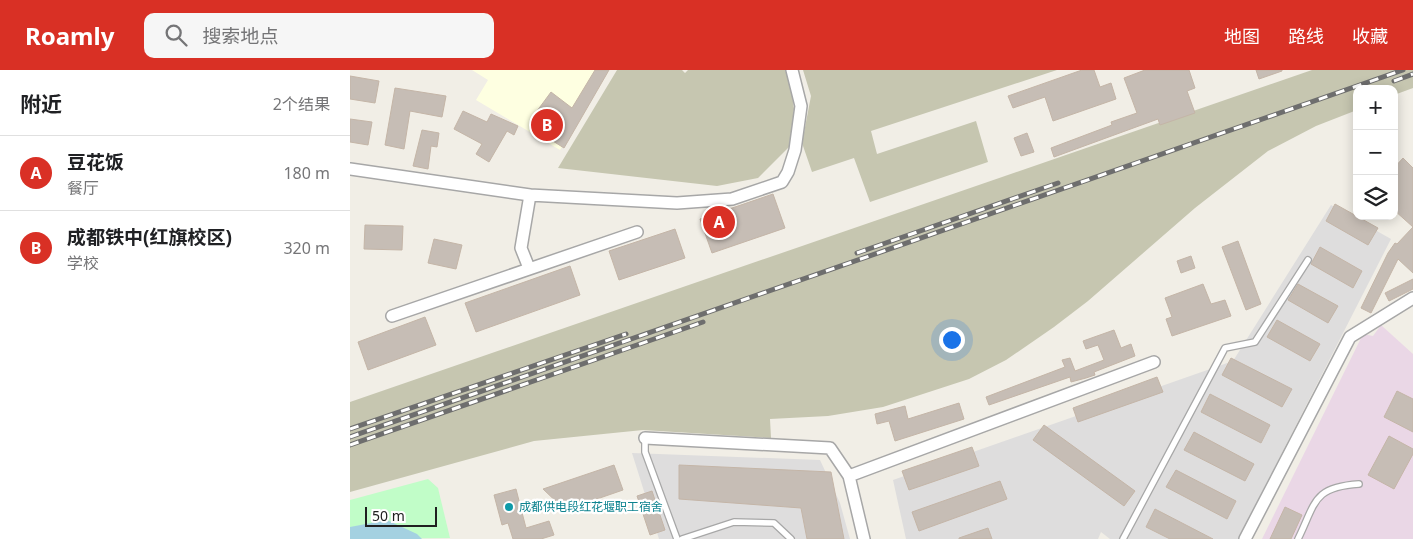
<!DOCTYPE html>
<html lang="zh">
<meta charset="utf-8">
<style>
:root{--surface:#fff;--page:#f6f6f6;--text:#202124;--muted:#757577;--line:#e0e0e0;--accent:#d93025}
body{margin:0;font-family:"Noto Sans","Noto Sans SC",sans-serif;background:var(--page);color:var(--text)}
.controls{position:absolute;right:15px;top:15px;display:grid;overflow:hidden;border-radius:10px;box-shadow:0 2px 12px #0003}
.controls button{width:45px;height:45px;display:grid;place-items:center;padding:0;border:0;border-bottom:1px solid var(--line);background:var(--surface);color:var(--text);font:25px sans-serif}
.scale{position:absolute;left:15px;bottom:12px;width:72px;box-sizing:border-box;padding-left:5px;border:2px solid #202020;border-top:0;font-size:14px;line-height:18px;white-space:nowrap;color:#202020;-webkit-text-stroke:4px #fff;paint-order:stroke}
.you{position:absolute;left:601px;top:269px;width:18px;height:18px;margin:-12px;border:4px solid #fff;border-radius:50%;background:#1a73e8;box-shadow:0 0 0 8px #1a73e833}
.badge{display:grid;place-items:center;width:32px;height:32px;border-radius:50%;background:var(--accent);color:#fff;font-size:16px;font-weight:700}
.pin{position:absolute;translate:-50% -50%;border:2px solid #fff;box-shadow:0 1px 5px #0006}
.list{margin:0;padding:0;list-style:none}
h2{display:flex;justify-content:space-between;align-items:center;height:65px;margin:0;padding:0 20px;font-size:21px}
h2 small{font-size:16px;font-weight:400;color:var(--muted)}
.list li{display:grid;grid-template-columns:32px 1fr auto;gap:15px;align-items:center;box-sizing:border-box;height:75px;padding:0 20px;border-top:1px solid var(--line)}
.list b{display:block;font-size:19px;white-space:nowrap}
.list p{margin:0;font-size:16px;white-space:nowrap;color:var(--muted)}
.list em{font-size:16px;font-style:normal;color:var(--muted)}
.icon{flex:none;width:28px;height:28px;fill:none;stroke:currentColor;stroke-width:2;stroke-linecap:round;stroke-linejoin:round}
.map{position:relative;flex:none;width:1063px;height:469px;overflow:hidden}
header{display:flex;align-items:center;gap:30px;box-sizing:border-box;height:70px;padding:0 25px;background:var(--accent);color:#fff}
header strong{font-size:24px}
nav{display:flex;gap:28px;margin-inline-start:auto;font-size:18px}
.search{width:350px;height:45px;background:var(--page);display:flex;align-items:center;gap:12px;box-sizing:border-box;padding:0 18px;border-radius:10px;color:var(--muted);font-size:19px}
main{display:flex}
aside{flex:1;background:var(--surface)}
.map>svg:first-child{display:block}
.residential{fill:#dedddd}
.industrial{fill:#ead7e6}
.education{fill:#feffe1}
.construction{fill:#c6c6b0}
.park{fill:#c1fdc8}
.water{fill:#a4d1e1}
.building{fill:#c6bdb5;stroke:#c4b5a7}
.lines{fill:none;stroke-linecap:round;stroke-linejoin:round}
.lane-casing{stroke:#a7a7a7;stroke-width:8}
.street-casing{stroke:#a7a7a7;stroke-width:14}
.lane{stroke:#fff;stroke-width:5.5}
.street{stroke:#fff;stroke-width:11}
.rail-casing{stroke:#6e6e6e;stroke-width:5}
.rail{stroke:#fff;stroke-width:3;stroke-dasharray:9;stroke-linecap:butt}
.culture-dot{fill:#0f9aa8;stroke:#fff;stroke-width:2}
.labels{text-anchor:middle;stroke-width:4.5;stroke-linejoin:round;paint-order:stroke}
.culture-label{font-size:12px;fill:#0d838f;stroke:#fff;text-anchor:start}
</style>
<header>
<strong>Roamly</strong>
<div class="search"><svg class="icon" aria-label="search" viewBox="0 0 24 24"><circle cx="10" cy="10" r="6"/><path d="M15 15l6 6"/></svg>搜索地点</div>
<nav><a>地图</a><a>路线</a><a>收藏</a></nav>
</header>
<main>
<aside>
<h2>附近<small>2个结果</small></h2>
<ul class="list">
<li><span class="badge">A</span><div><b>豆花饭</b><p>餐厅</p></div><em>180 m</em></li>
<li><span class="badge">B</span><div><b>成都铁中(红旗校区)</b><p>学校</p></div><em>320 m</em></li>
</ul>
</aside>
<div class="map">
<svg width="1063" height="469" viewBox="0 0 1063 469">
<rect width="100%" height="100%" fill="#f1eee6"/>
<path class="residential" d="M 981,135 L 1041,169 L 888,469 L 760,469 L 751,462 L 748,469 L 556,469 L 543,410 L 883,291 Z
M 282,383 L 470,390 L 490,433 L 500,469 L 309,469 Z"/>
<path class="industrial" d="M 1031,255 L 1063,284 L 1063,469 L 912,469 L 1013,264 L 1023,266 Z"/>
<path class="education" d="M 122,0 L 259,0 L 210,80 L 126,30 L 138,10 Z"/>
<path class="construction" d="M 267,0 L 332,0 L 335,3 L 338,0 L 435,0 L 441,16 L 444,39 L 439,77 L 408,108 L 367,116 L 208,98 Z
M 453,0 L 707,0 L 521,61 L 527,84 L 626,51 L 638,92 L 520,132 L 504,88 L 462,102 L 452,73 L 461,26 Z
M 962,0 L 1063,0 L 1063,18 L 1044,25 L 1044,19 L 1007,19 L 1007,40 L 966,56 L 918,81 L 845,138 L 738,231 L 704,257 L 656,290 L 619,309 L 533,337 L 478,346 L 420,349 L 421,368 L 293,360 L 184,371 L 0,422 L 0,332 Z"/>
<path class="park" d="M 78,409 L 88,418 L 100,468 L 0,469 L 0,430 Z"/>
<path class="water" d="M 37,450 L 67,464 L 72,469 L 0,469 L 0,457 Z"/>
<path class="building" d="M 245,0 L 259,0 L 214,78 L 187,61 L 197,48 L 187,41 L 201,22 L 222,38 Z
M 732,0 L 744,0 L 750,17 L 761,13 L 766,29 L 703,51 L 695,27 L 663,38 L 658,26 Z
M 795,0 L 839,0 L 845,18 L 837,21 L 845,43 L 810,55 L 808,49 L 704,87 L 701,78 L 762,55 L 761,52 L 787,43 L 774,8 Z
M 906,0 L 932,0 L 932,1 L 909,9 Z
M 0,6 L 29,11 L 25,33 L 0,29 Z
M 45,18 L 96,26 L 92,47 L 60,41 L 54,79 L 35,75 Z
M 113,41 L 137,52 L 141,44 L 168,56 L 164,65 L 157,61 L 139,92 L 126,84 L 132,74 L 104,59 Z
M 0,49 L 22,52 L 18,75 L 0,72 Z
M 72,60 L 89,63 L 87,77 L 81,76 L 78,99 L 63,96 Z
M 677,63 L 684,82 L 671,86 L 664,68 Z
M 1053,88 L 1063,98 L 1063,203 L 1048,189 L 1021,243 L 1011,238 L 1038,183 L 1045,173 L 1047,174 L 1063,157 L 1044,140 L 1044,98 Z
M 423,124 L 435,158 L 362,183 L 350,149 Z
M 985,134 L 1028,158 L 1018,175 L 976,151 Z
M 15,155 L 53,156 L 52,180 L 14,179 Z
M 325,159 L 335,188 L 269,210 L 259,181 Z
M 84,169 L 112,175 L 106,199 L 78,193 Z
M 888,171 L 911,234 L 896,240 L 872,177 Z
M 970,177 L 1012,201 L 1003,218 L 961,194 Z
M 841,186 L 845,198 L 831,203 L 827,191 Z
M 220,196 L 230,225 L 126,262 L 115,233 Z
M 1063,209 L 1063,219 L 1039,231 L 1035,223 Z
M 853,214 L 861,234 L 875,230 L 881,246 L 822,266 L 816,249 L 822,247 L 815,228 Z
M 948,214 L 988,236 L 978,253 L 938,230 Z
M 75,247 L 86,275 L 18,300 L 8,272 Z
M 927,250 L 970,274 L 960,291 L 917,267 Z
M 764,260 L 771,278 L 781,274 L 785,286 L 744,302 L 745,305 L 736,308 L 721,312 L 720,307 L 639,335 L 636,327 L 715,297 L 712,290 L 720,288 L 725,301 L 754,290 L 748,275 L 736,279 L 733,271 Z
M 881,288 L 942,319 L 932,337 L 872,305 Z
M 807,307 L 813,322 L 728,352 L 723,338 Z
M 1047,321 L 1063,329 L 1063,362 L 1034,347 Z
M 860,324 L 920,355 L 911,373 L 851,342 Z
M 609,333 L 614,349 L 545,371 L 539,351 L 527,354 L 525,344 L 555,336 L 558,349 Z
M 694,355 L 785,421 L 774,436 L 683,370 Z
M 844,362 L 904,394 L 895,411 L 834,380 Z
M 1039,366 L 1063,379 L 1063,384 L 1044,419 L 1018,405 Z
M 622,377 L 629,396 L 559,420 L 552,401 Z
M 264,395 L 273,420 L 215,440 L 193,419 Z
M 329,395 L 481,402 L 494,469 L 457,469 L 451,438 L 329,429 Z
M 826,400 L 886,431 L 877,449 L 816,417 Z
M 650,411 L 657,429 L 569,461 L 562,442 Z
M 166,419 L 176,458 L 199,451 L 204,465 L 191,469 L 163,469 L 158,453 L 152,455 L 144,425 Z
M 302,421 L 315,460 L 300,465 L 287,426 Z
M 935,437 L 952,445 L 941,469 L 920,469 Z
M 805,439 L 863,469 L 820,469 L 796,457 Z
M 638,458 L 642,469 L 609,469 L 609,468 Z"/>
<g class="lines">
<defs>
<path id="lane" d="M 295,368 L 295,382 L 327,469
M 332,469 L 384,452 L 424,453 L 441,469
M 773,469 L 875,278 L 905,272 L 958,190
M 948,469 C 966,432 963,417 1009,414"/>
<path id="street" d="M 0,99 L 180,125 L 327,133 L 382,129 L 432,112 L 438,102 L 445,80 L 451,36 L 442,0
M 179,198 L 171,178 L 180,125
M 42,246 L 287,162
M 295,368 L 480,378 L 499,406 L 514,469
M 499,406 L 804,292
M 895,469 L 1000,267 L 1063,228"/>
</defs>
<use href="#lane" class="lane-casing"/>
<use href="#street" class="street-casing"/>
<use href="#lane" class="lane"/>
<use href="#street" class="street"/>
<defs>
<path id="rail" d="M 1044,11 L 1063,4
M 507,183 L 708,113
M 0,359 L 276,264
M 0,367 L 1053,0
M 0,375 L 353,252"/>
</defs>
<use href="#rail" class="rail-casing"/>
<use href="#rail" class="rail"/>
</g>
<circle class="culture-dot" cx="159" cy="437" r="5"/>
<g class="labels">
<g class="culture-label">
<text x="169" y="441">成都供电段红花堰职工宿舍</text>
</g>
</g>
</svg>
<div class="controls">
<button>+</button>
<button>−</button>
<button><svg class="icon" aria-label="layers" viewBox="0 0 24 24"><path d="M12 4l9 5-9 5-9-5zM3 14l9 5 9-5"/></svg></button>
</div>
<div class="scale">50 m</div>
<div class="you"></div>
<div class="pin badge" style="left:369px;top:152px">A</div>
<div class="pin badge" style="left:197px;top:55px">B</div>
</div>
</main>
